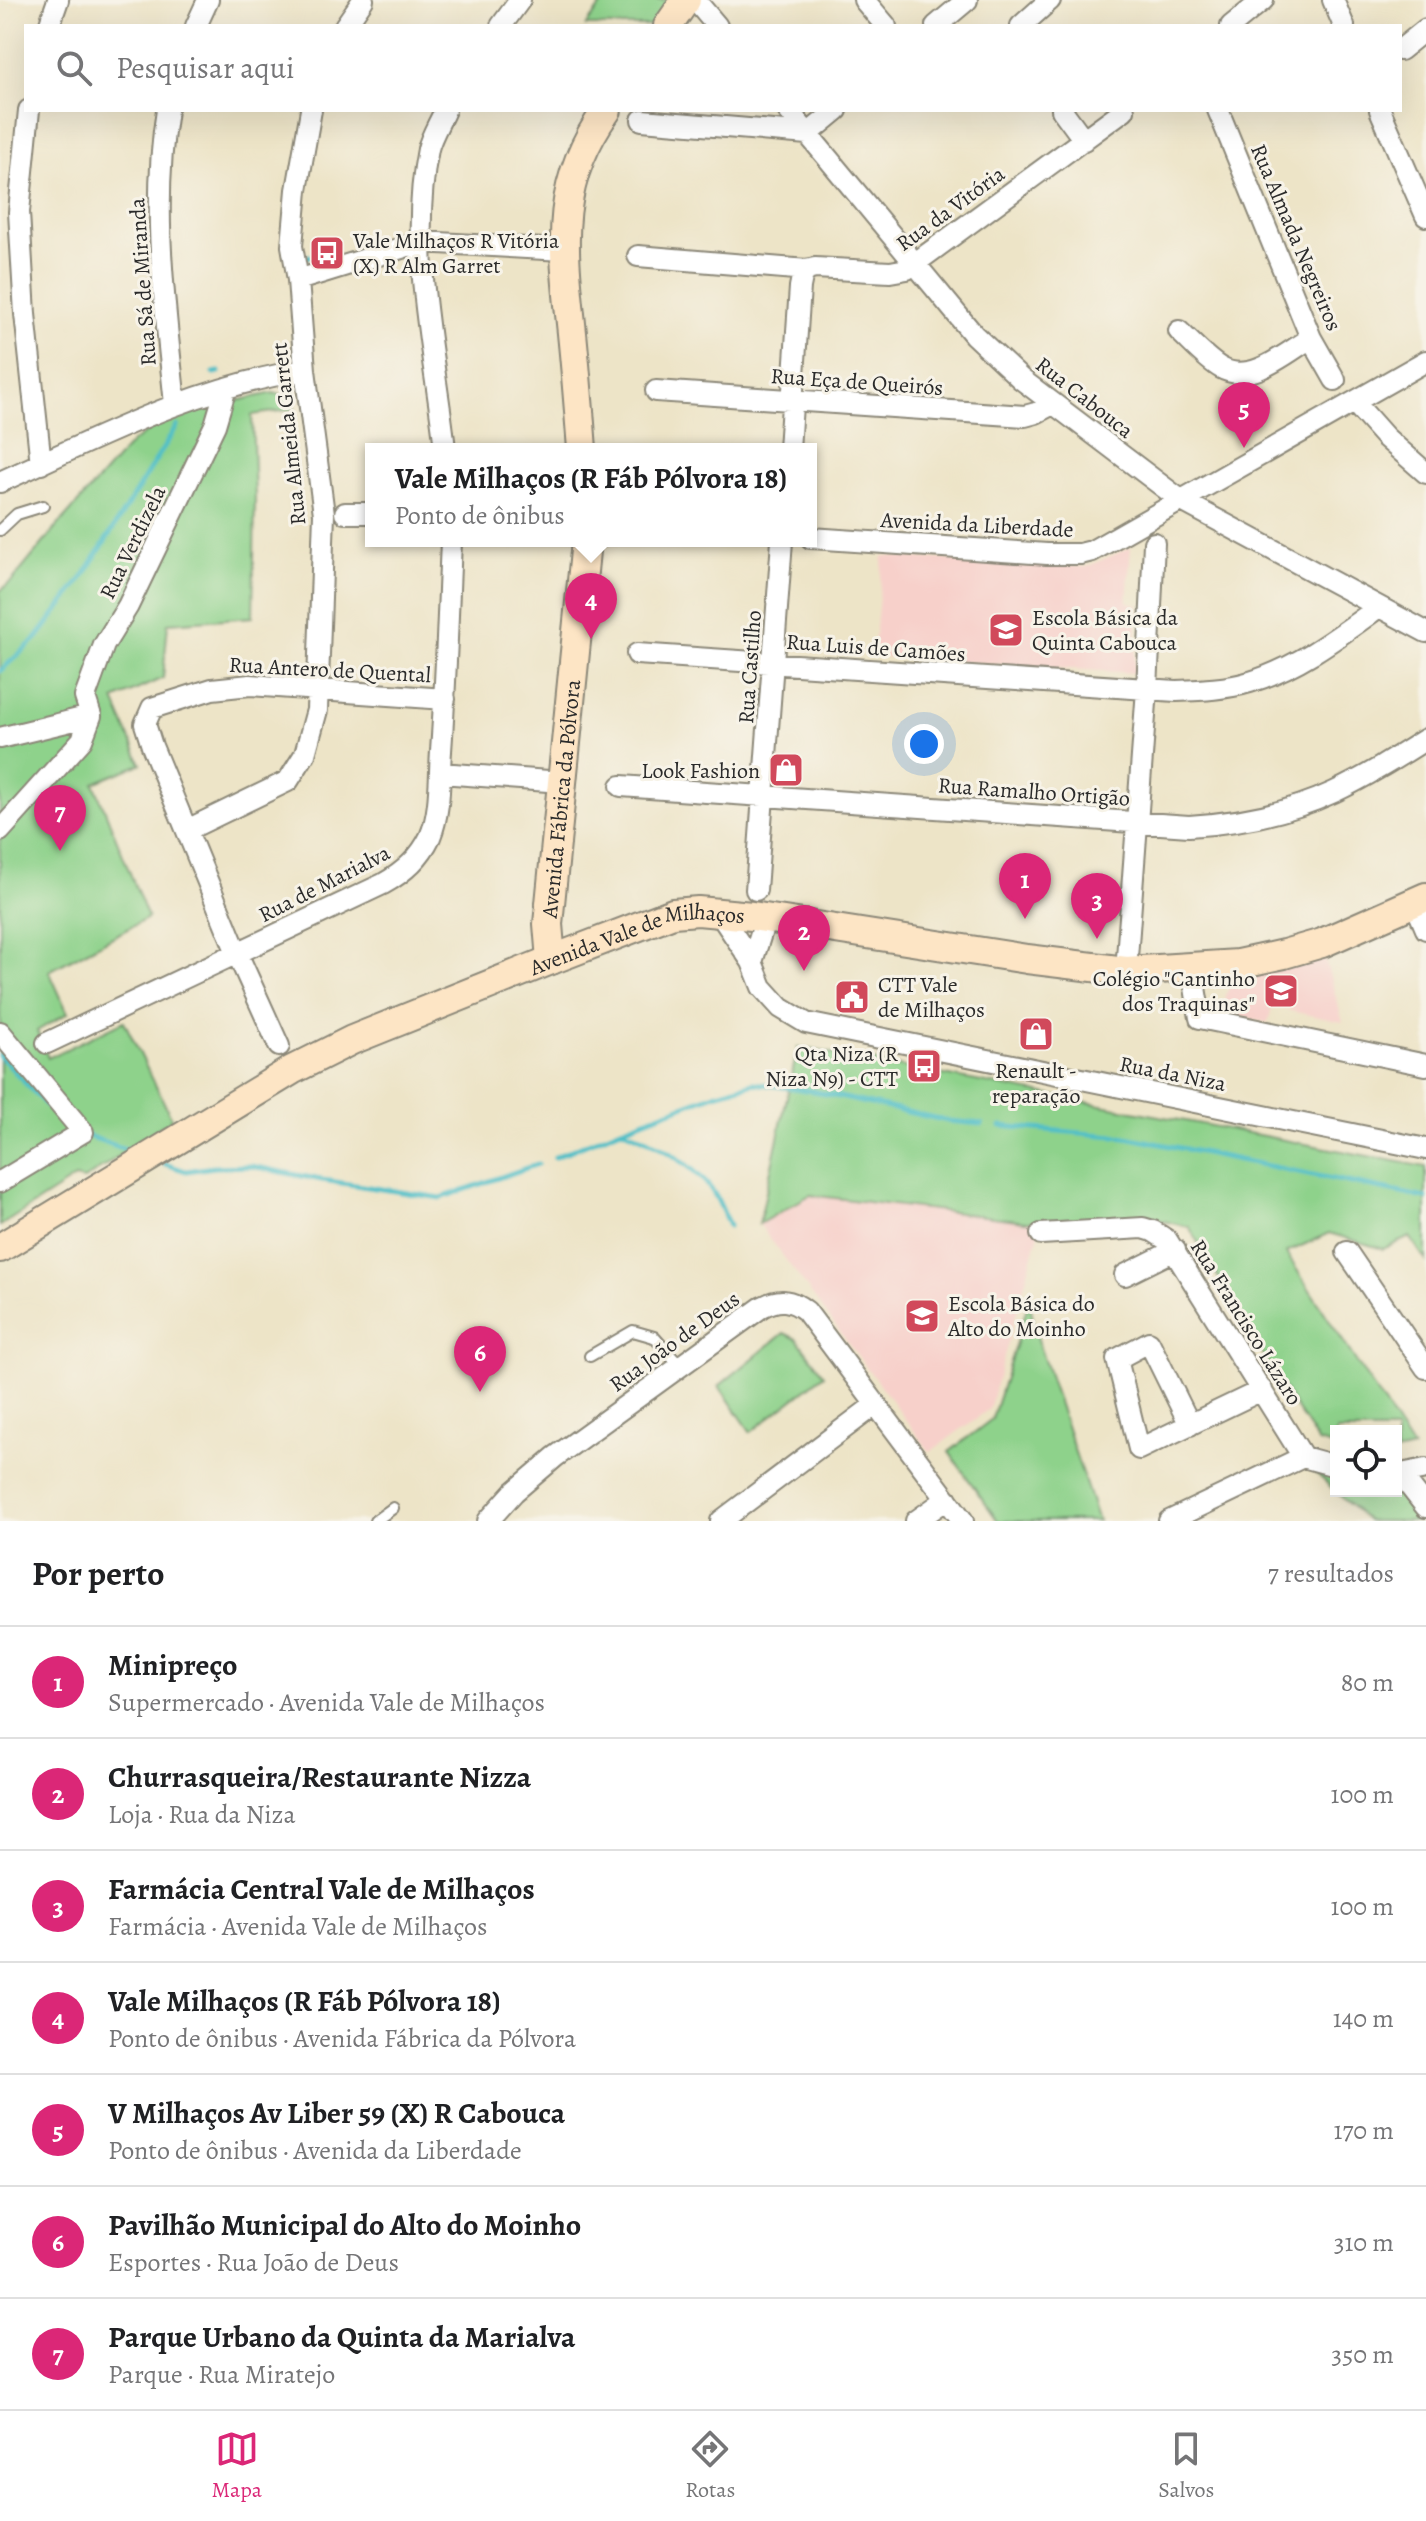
<!DOCTYPE html>
<html lang="pt">
<meta charset="utf-8">
<style>
:root{--surface:#fff;--page:#f6f6f6;--text:#202124;--muted:#757577;--line:#e0e0e0;--accent:#db2777}
body{margin:0;font-family:Alegreya,serif;background:var(--page);color:var(--text)}
.controls{position:absolute;right:24px;bottom:24px;display:grid;overflow:hidden;border-radius:0px;box-shadow:0 8px 32px #0002}
.controls button{width:72px;height:72px;display:grid;place-items:center;padding:0;border:0;border-bottom:2px solid var(--line);background:var(--surface);color:var(--text);font:40px sans-serif}
.you{position:absolute;left:924px;top:744px;width:28px;height:28px;margin:-20px;border:6px solid #fff;border-radius:50%;background:#1a73e8;box-shadow:0 0 0 12px #1a73e833}
.badge{display:grid;place-items:center;width:52px;height:52px;border-radius:50%;background:var(--accent);color:#fff;font-size:26px;font-weight:700}
.pin{position:absolute;translate:-50% -66px;filter:drop-shadow(0 2px 4px #0008)}
.pin::after{content:'';position:absolute;top:42px;width:28px;height:24px;background:inherit;clip-path:polygon(0 0,100% 0,50% 100%)}
.popup{position:absolute;left:365px;top:443px;width:452px;height:104px;box-sizing:border-box;display:grid;place-content:center;border-radius:0px;background:var(--surface);filter:drop-shadow(0 2px 6px #0005);font-size:26px;white-space:nowrap;color:var(--muted)}
.popup b{font-size:30px;color:var(--text)}
.popup::after{content:'';position:absolute;left:50%;top:100%;margin-left:-16px;border:16px solid transparent;border-top-color:var(--surface)}
.list{margin:0;padding:0;list-style:none}
h2{display:flex;justify-content:space-between;align-items:center;height:104px;margin:0;padding:0 32px;font-size:34px}
h2 small{font-size:26px;font-weight:400;color:var(--muted)}
.list li{display:grid;grid-template-columns:52px 1fr auto;gap:24px;align-items:center;box-sizing:border-box;height:112px;padding:0 32px;border-top:2px solid var(--line)}
.list b{display:block;font-size:30px;white-space:nowrap}
.list p{margin:0;font-size:26px;white-space:nowrap;color:var(--muted)}
.list em{font-size:26px;font-style:normal;color:var(--muted)}
.icon{flex:none;width:44px;height:44px;fill:none;stroke:currentColor;stroke-width:2;stroke-linecap:round;stroke-linejoin:round}
.map{position:relative;flex:none;width:1426px;height:1521px;overflow:hidden}
.search{position:absolute;background:var(--surface);box-shadow:0 8px 32px #0002;left:24px;right:24px;top:24px;height:88px;display:flex;align-items:center;gap:20px;box-sizing:border-box;padding:0 28px;border-radius:0px;color:var(--muted);font-size:30px}
.sheet{height:888px;background:var(--surface)}
nav{display:flex;justify-content:space-around;align-items:center;box-sizing:border-box;height:112px;border-top:2px solid var(--line);background:var(--surface);font-size:22px;color:var(--muted)}
nav a{display:grid;justify-items:center;gap:4px}
nav .on{color:var(--accent)}
.map>svg:first-child{display:block}
.built{fill:#f7d0ca}
.green{fill:#8ed28b;stroke:#5c7e5b;stroke-width:2}
.lines{fill:none;stroke-linecap:round;stroke-linejoin:round}
.stream{stroke:#51bfc7;stroke-width:5}
.lane-casing{stroke:#8c8879;stroke-width:14}
.street-casing{stroke:#8c8879;stroke-width:24}
.secondary-casing{stroke:#8c8879;stroke-width:32}
.lane{stroke:#fff;stroke-width:10}
.street{stroke:#fff;stroke-width:20}
.secondary{stroke:#fde5c5;stroke-width:28}
.labels{text-anchor:middle;stroke-width:6;stroke-linejoin:round;paint-order:stroke}
.street-label{font-size:22px;fill:#2b2b2b;stroke:#f7f3e8}
.poi-label{font-size:22px;fill:#2b2b2b;stroke:#f7f3e8;text-anchor:start}
</style>
<div class="map">
<svg width="1426" height="1521" viewBox="0 0 1426 1521">
<rect width="100%" height="100%" fill="#f7f3e8"/>
<filter id="ink" filterUnits="userSpaceOnUse"><feTurbulence type="fractalNoise" baseFrequency=".0125" numOctaves="2"/><feDisplacementMap in="SourceGraphic" scale="16" xChannelSelector="R" yChannelSelector="G"/><feConvolveMatrix kernelMatrix="1 2 1 2 8 2 1 2 1" color-interpolation-filters="sRGB"/></filter>
<filter id="wash" filterUnits="userSpaceOnUse"><feTurbulence type="fractalNoise" baseFrequency=".006" numOctaves="4" result="noise"/><feDisplacementMap in="SourceGraphic" scale="32" xChannelSelector="R" yChannelSelector="G"/><feGaussianBlur stdDeviation="1.8" result="paint"/><feColorMatrix in="noise" values="0 0 0 0 0 0 0 0 0 0 0 0 0 0 0 0 0 1.4 0 .05"/><feComposite in="paint" operator="in"/></filter>
<g filter="url(#wash)">
<rect width="100%" height="100%" fill="#ede4c7"/>
<path class="built" d="M 1131,547 L 1127,602 L 1138,605 L 1134,673 L 873,656 L 883,556 L 1086,567 Z
M 1325,959 L 1343,1022 L 1272,1007 L 1268,1023 L 1232,1015 L 1225,1003 L 1225,995 L 1230,987 L 1241,979 Z
M 810,1195 L 1042,1223 L 989,1409 L 930,1452 L 759,1224 Z"/>
<path class="green" d="M 605,0 L 671,0 L 652,26 L 586,26 Z
M 273,393 L 290,397 L 295,409 L 252,415 L 255,497 L 253,617 L 168,623 L 163,678 L 114,700 L 141,764 L 94,783 L 148,918 L 49,971 L 68,1013 L 37,1031 L 48,1058 L 124,1021 L 172,1119 L 84,1180 L 75,1178 L 0,1226 L 0,591 L 13,580 L 54,530 L 132,442 L 160,423 L 195,410 Z
M 798,1047 L 1426,1167 L 1426,1261 L 1410,1237 L 1383,1249 L 1329,1233 L 1286,1253 L 1413,1449 L 1396,1453 L 1396,1431 L 1336,1431 L 1336,1447 L 1318,1442 L 1285,1391 L 1189,1227 L 1142,1216 L 1042,1223 L 810,1195 L 759,1224 Z
M 1029,1301 L 1040,1348 L 1098,1521 L 998,1521 L 949,1452 L 992,1419 Z
M 784,1333 L 797,1339 L 824,1375 L 751,1432 L 719,1386 Z
M 1315,1472 L 1336,1477 L 1336,1491 L 1396,1490 L 1416,1521 L 1367,1521 Z"/>
<g class="lines">
<path class="stream" d="M 307,257 L 310,256
M 214,373 L 219,372
M 0,671 L 37,638 L 83,577 L 177,426
M 0,1056 L 68,1128
M 1001,1126 L 1126,1137 L 1426,1198
M 621,1129 C 652,1140 695,1165 713,1192 C 720,1202 724,1215 729,1226
M 88,1136 L 131,1151
M 555,1157 L 621,1129 L 715,1094 L 754,1083 L 812,1091 L 948,1121 L 982,1124
M 165,1164 L 186,1171 L 214,1167 L 251,1166 L 322,1180 L 441,1198 L 538,1164"/>
</g>
</g>
<g filter="url(#ink)">
<g class="lines">
<defs>
<path id="lane" d="M 0,530 L 17,514 L 43,506
M 590,1356 L 633,1331 L 654,1337 L 680,1366
M 375,1521 L 393,1508"/>
<path id="street" d="M 695,0 L 717,26
M 864,0 L 886,26
M 1333,0 L 1344,26
M 49,26 L 58,0
M 196,26 L 208,0
M 345,26 L 363,0
M 501,26 L 520,0
M 936,26 L 967,0
M 1021,26 L 1050,0
M 1231,26 L 1263,0
M 1400,50 L 1426,29
M 29,110 L 19,212 L 25,314 L 41,464
M 167,110 C 151,208 165,306 175,404
M 788,110 L 974,335 L 1021,379 L 1182,501 L 1426,632
M 1062,110 L 1084,140
M 1218,110 L 1311,338 L 1335,380
M 1380,110 L 1426,216
M 642,120 L 808,134 L 837,110
M 638,256 L 807,270 L 815,268 L 890,272 L 907,269 L 1124,110
M 298,280 L 421,242 L 563,250
M 1179,331 C 1192,343 1206,359 1221,368 C 1251,385 1286,353 1311,338
M 656,391 L 1025,416 L 1036,413 L 1053,404
M 1354,402 L 1385,437 L 1426,473
M 445,449 C 434,350 408,249 428,149 C 431,136 440,122 445,110
M 789,449 L 800,287 L 802,277 L 807,270
M 0,482 C 100,437 195,387 305,370
M 345,513 L 371,513
M 811,538 L 1047,554 L 1080,554 L 1092,551 L 1426,361
M 637,654 L 1176,691 C 1201,690 1227,689 1250,682 C 1299,667 1339,636 1379,607
M 91,716 L 85,697 L 104,645 L 128,606 L 215,425 L 226,388
M 0,738 L 91,716
M 440,773 L 562,782
M 621,786 L 1189,826 C 1237,823 1289,813 1334,792 C 1366,777 1396,758 1426,739
M 187,830 L 288,781 L 305,754 L 317,710 L 324,514 L 305,370 L 298,280 L 292,246 L 297,190 L 311,110
M 0,831 L 82,740 L 91,716
M 756,890 L 782,541
M 1415,903 L 1426,929
M 719,913 L 752,962 L 762,987 L 781,1008 L 806,1023 L 1426,1149
M 752,962 L 766,918
M 1192,969 L 1200,1018 L 1426,1065
M 1126,971 L 1147,689 L 1154,543
M 0,1032 L 83,1132 L 0,1182
M 47,1043 L 383,884 C 403,873 420,858 430,837 C 441,811 439,778 441,751 C 446,681 448,611 451,541
M 279,1046 L 237,953 L 152,746 L 145,724 L 152,708 L 212,689 L 250,685 L 445,699
M 1041,1234 L 1143,1228 L 1153,1231 L 1167,1240 L 1303,1457
M 1347,1252 L 1426,1368
M 1125,1275 L 1175,1250
M 1190,1425 L 1149,1342 L 1117,1359 L 1139,1449 L 1262,1390
M 1396,1475 L 1426,1469
M 1401,1475 L 1426,1507
M 488,1521 L 514,1492 L 555,1457 L 762,1307 C 779,1298 791,1299 806,1311 L 963,1521
M 721,1521 L 875,1405
M 916,1521 L 947,1499
M 1169,1521 L 1303,1457 L 1336,1466"/>
<g id="secondary">
<path d="M 668,26 L 686,0"/>
<path d="M 582,449 C 579,410 576,372 572,333 C 563,247 553,185 607,110"/>
<path id="s1" d="M 551,960 L 548,924 L 586,541"/>
<path id="s2" d="M 0,1248 L 292,1070 L 352,1040 L 551,960 L 673,913 L 698,911 L 752,916 L 1027,959 L 1126,971 L 1238,964 L 1284,954 L 1322,943 L 1426,897"/>
</g>
</defs>
<use href="#lane" class="lane-casing"/>
<use href="#street" class="street-casing"/>
<use href="#secondary" class="secondary-casing"/>
<use href="#lane" class="lane"/>
<use href="#street" class="street"/>
<use href="#secondary" class="secondary"/>
</g>
</g>
<defs>
<symbol id="bus-square" viewBox="-11 -11 22 22"><rect x="-9" y="-9" width="18" height="18" rx="4" fill="#d1495b" stroke="#f7f3e8"/><path d="M-5-6H5V4H4V6H2V4H-2V6H-4V4H-5ZM-3.5-4V0h7V-4ZM-3.5 1.2v1.5H-2V1.2ZM2 1.2v1.5H3.5V1.2Z" fill="#fff"/></symbol>
<symbol id="school-square" viewBox="-11 -11 22 22"><rect x="-9" y="-9" width="18" height="18" rx="4" fill="#d1495b" stroke="#f7f3e8"/><path d="M0-5L7-2L0 1L-7-2ZM-4 1L0 2.5L4 1V4Q0 6-4 4Z" fill="#fff"/></symbol>
<symbol id="shop-square" viewBox="-11 -11 22 22"><rect x="-9" y="-9" width="18" height="18" rx="4" fill="#d1495b" stroke="#f7f3e8"/><path d="M-5-2.5h2.3a2.7 3.5 0 0 1 5.4 0H5L5.5 6h-11ZM-1.5-2.5h3a1.5 2.3 0 0 0-3 0Z" fill="#fff"/></symbol>
<symbol id="civic-square" viewBox="-11 -11 22 22"><rect x="-9" y="-9" width="18" height="18" rx="4" fill="#d1495b" stroke="#f7f3e8"/><path d="M-.6-6.5H3V-4.5H.6V-3L4-1V1h2V6H-6V1h2V-1L-.6-3ZM-1.2 2.5V6h2.4V2.5Z" fill="#fff"/></symbol>
</defs>
<g fill-rule="evenodd">
<use href="#bus-square" x="307" y="233" width="40" height="40"/>
<use href="#school-square" x="986" y="610" width="40" height="40"/>
<use href="#shop-square" x="766" y="750" width="40" height="40"/>
<use href="#school-square" x="1261" y="971" width="40" height="40"/>
<use href="#civic-square" x="832" y="977" width="40" height="40"/>
<use href="#shop-square" x="1016" y="1014" width="40" height="40"/>
<use href="#bus-square" x="904" y="1046" width="40" height="40"/>
<use href="#school-square" x="902" y="1296" width="40" height="40"/>
</g>
<g class="labels">
<g class="street-label">
<text transform="translate(950 208) rotate(-36)" y="8">Rua da Vitória</text>
<text transform="translate(1297 237) rotate(67)" y="8">Rua Almada Negreiros</text>
<text transform="translate(142 282) rotate(-94)" y="8">Rua Sá de Miranda</text>
<text transform="translate(857 381) rotate(4)" y="8">Rua Eça de Queirós</text>
<text transform="translate(1085 397) rotate(38)" y="8">Rua Cabouca</text>
<text transform="translate(288 434) rotate(-96)" y="8">Rua Almeida Garrett</text>
<text transform="translate(977 524) rotate(3)" y="8">Avenida da Liberdade</text>
<text transform="translate(132 542) rotate(-64)" y="8">Rua Verdizela</text>
<text transform="translate(876 647) rotate(4)" y="8">Rua Luis de Camões</text>
<text transform="translate(749 667) rotate(-86)" y="8">Rua Castilho</text>
<text transform="translate(330 669) rotate(3)" y="8">Rua Antero de Quental</text>
<text transform="translate(1034 791) rotate(4)" y="8">Rua Ramalho Ortigão</text>
<text dy="8" stroke="none"><textPath href="#s1" startOffset="162">Avenida Fábrica da Pólvora</textPath></text>
<text transform="translate(324 883) rotate(-27)" y="8">Rua de Marialva</text>
<text dy="8" stroke="none"><textPath href="#s2" startOffset="714">Avenida Vale de Milhaços</textPath></text>
<text transform="translate(1173 1073) rotate(11)" y="8">Rua da Niza</text>
<text transform="translate(1247 1322) rotate(58)" y="8">Rua Francisco Lázaro</text>
<text transform="translate(674 1341) rotate(-36)" y="8">Rua João de Deus</text>
</g>
<g class="poi-label">
<text x="353" y="248">Vale Milhaços R Vitória<tspan x="353" dy="25">(X) R Alm Garret</tspan></text>
<text x="1032" y="625">Escola Básica da<tspan x="1032" dy="25">Quinta Cabouca</tspan></text>
<text x="760" y="778" text-anchor="end">Look Fashion</text>
<text x="1255" y="986" text-anchor="end">Colégio "Cantinho<tspan x="1255" dy="25">dos Traquinas"</tspan></text>
<text x="878" y="992">CTT Vale<tspan x="878" dy="25">de Milhaços</tspan></text>
<text x="898" y="1061" text-anchor="end">Qta Niza (R<tspan x="898" dy="25">Niza N9) - CTT</tspan></text>
<text x="1036" y="1078" text-anchor="middle">Renault -<tspan x="1036" dy="25">reparação</tspan></text>
<text x="948" y="1311">Escola Básica do<tspan x="948" dy="25">Alto do Moinho</tspan></text>
</g>
</g>
</svg>
<div class="controls">
<button><svg class="icon" aria-label="locate" viewBox="0 0 24 24"><circle cx="12" cy="12" r="6"/><path d="M12 2v4M12 18v4M2 12h4M18 12h4"/></svg></button>
</div>
<div class="you"></div>
<div class="pin badge" style="left:1025px;top:919px">1</div>
<div class="pin badge" style="left:804px;top:971px">2</div>
<div class="pin badge" style="left:1097px;top:939px">3</div>
<div class="pin badge" style="left:591px;top:639px">4</div>
<div class="popup"><b>Vale Milhaços (R Fáb Pólvora 18)</b>Ponto de ônibus</div>
<div class="pin badge" style="left:1244px;top:448px">5</div>
<div class="pin badge" style="left:480px;top:1392px">6</div>
<div class="pin badge" style="left:60px;top:851px">7</div>
<div class="search"><svg class="icon" aria-label="search" viewBox="0 0 24 24"><circle cx="10" cy="10" r="6"/><path d="M15 15l6 6"/></svg>Pesquisar aqui</div>
</div>
<section class="sheet">
<h2>Por perto<small>7 resultados</small></h2>
<ul class="list">
<li><span class="badge">1</span><div><b>Minipreço</b><p>Supermercado · Avenida Vale de Milhaços</p></div><em>80 m</em></li>
<li><span class="badge">2</span><div><b>Churrasqueira/Restaurante Nizza</b><p>Loja · Rua da Niza</p></div><em>100 m</em></li>
<li><span class="badge">3</span><div><b>Farmácia Central Vale de Milhaços</b><p>Farmácia · Avenida Vale de Milhaços</p></div><em>100 m</em></li>
<li><span class="badge">4</span><div><b>Vale Milhaços (R Fáb Pólvora 18)</b><p>Ponto de ônibus · Avenida Fábrica da Pólvora</p></div><em>140 m</em></li>
<li><span class="badge">5</span><div><b>V Milhaços Av Liber 59 (X) R Cabouca</b><p>Ponto de ônibus · Avenida da Liberdade</p></div><em>170 m</em></li>
<li><span class="badge">6</span><div><b>Pavilhão Municipal do Alto do Moinho</b><p>Esportes · Rua João de Deus</p></div><em>310 m</em></li>
<li><span class="badge">7</span><div><b>Parque Urbano da Quinta da Marialva</b><p>Parque · Rua Miratejo</p></div><em>350 m</em></li>
</ul>
</section>
<nav>
<a class="on"><svg class="icon" aria-label="map" viewBox="0 0 24 24"><path d="M3 6l6-2 6 2 6-2v14l-6 2-6-2-6 2zM9 4v14M15 6v14"/></svg>Mapa</a>
<a><svg class="icon" aria-label="directions" viewBox="0 0 24 24"><path d="M12 3l9 9-9 9-9-9zM9 14v-3h6M13 9l2 2-2 2"/></svg>Rotas</a>
<a><svg class="icon" aria-label="saved" viewBox="0 0 24 24"><path d="M7 4h10v16l-5-4-5 4z"/></svg>Salvos</a>
</nav>
